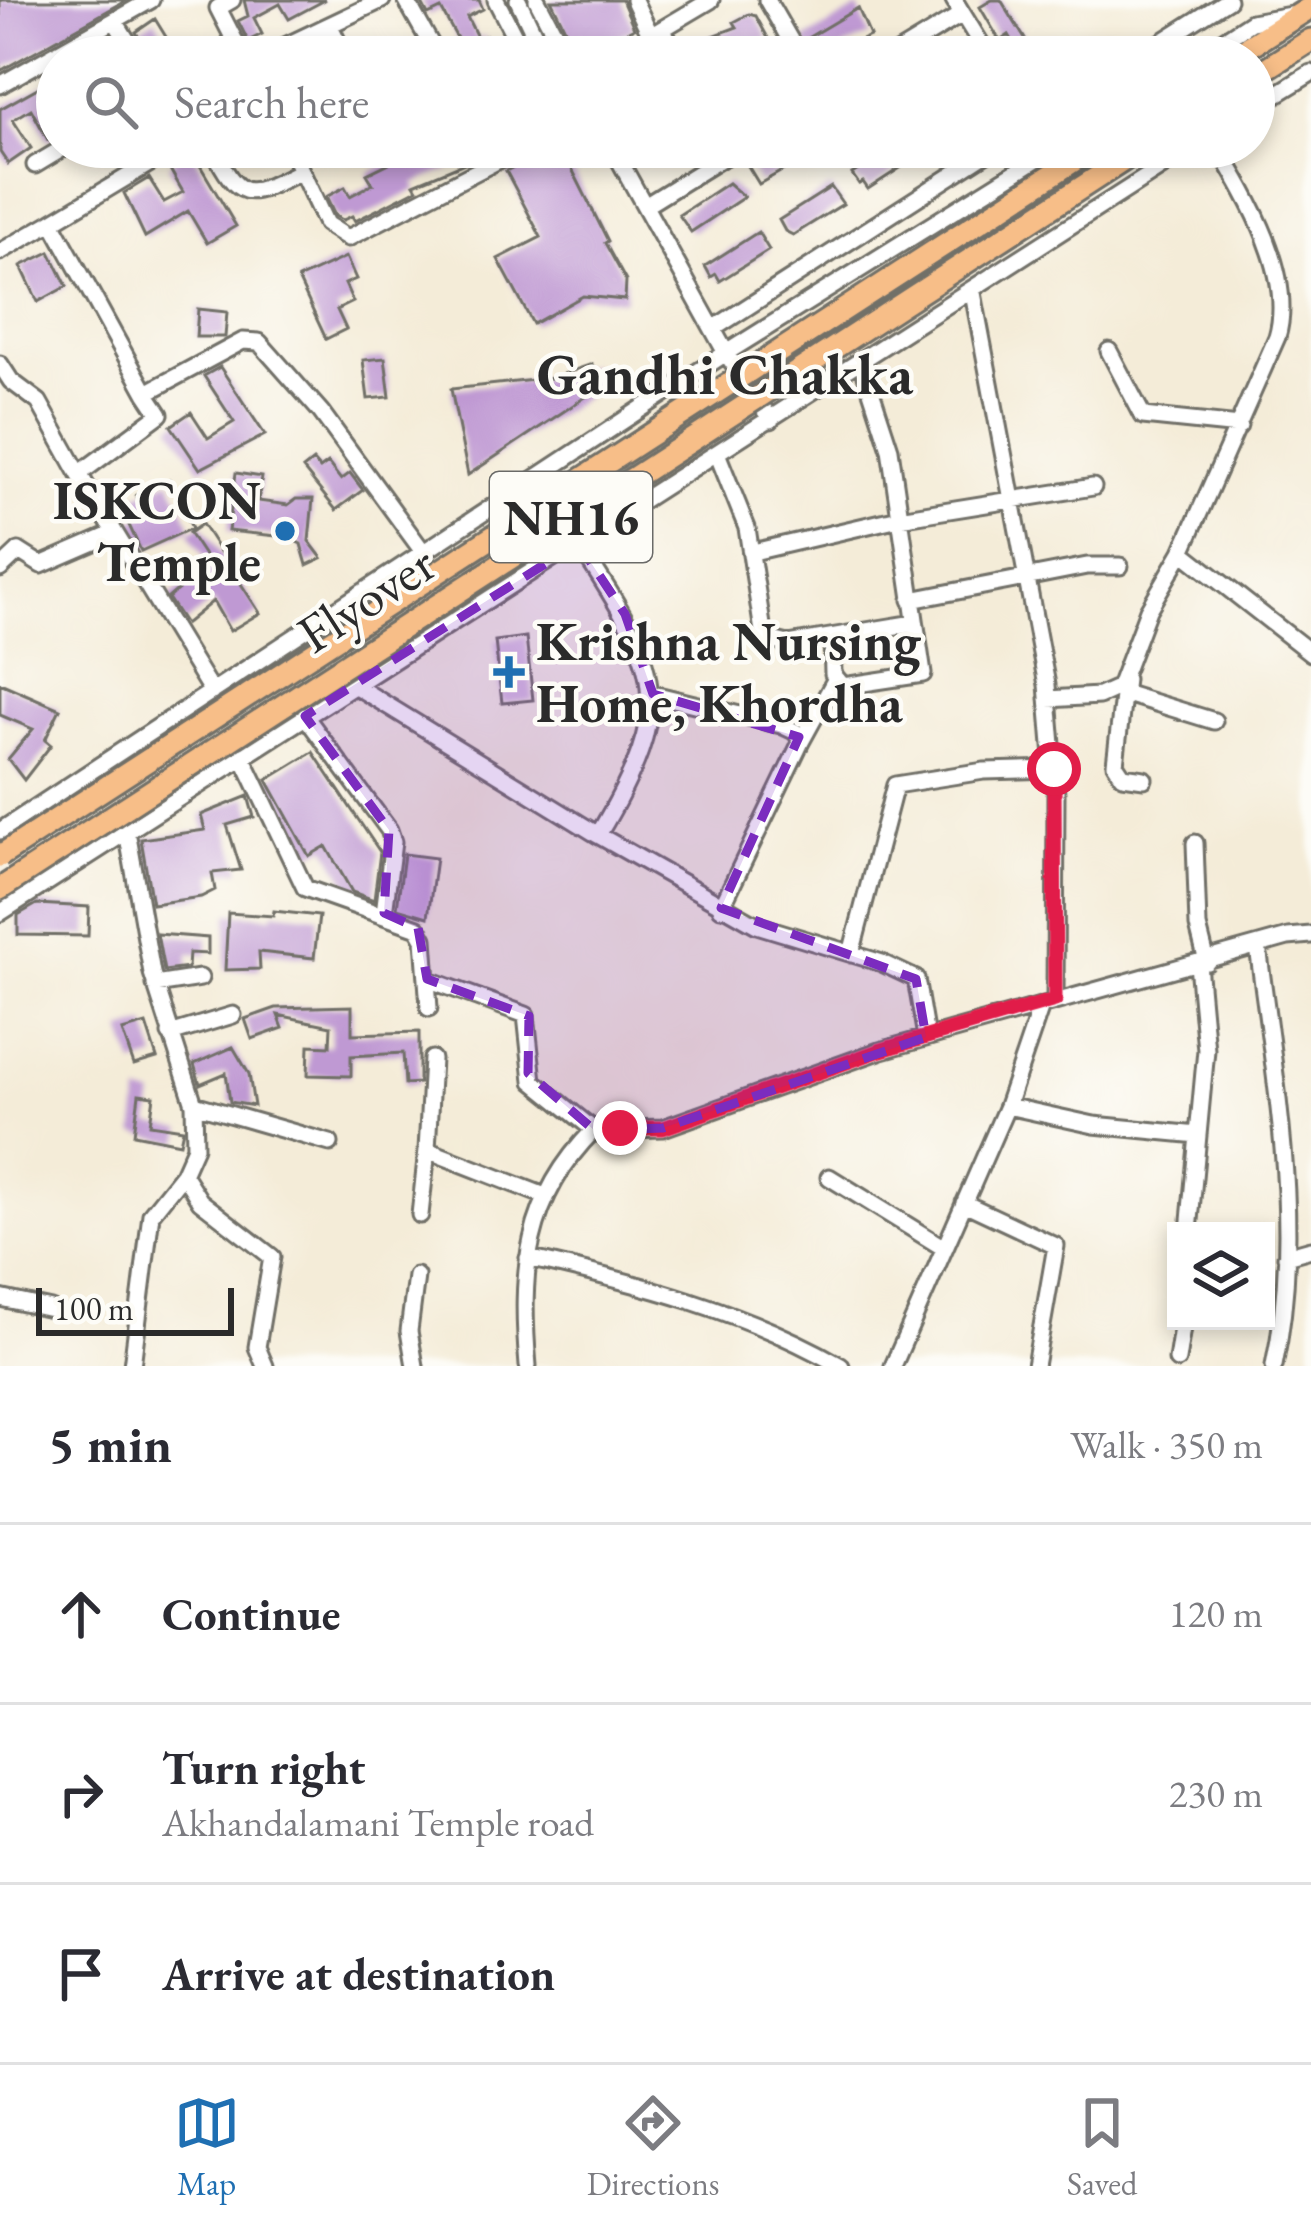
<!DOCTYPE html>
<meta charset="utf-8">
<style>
:root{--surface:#fff;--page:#f7f7f7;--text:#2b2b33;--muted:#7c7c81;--line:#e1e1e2;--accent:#1f6fb2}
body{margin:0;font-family:"EB Garamond",serif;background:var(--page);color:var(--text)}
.controls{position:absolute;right:36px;bottom:36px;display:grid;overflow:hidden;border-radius:0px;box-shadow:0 6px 18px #0003}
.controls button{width:108px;height:108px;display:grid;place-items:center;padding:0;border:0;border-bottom:3px solid var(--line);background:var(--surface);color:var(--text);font:60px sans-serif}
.scale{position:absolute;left:36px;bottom:30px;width:198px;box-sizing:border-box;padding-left:12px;border:6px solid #2b2b2b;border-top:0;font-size:33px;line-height:42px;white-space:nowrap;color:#2b2b2b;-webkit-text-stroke:9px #fdfcf7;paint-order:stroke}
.stop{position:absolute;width:36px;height:36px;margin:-27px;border:9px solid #e11d48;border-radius:50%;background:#fff}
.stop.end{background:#e11d48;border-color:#fff;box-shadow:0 3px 12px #0008}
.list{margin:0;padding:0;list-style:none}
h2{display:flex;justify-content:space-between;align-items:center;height:156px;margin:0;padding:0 48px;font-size:51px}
h2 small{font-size:39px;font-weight:400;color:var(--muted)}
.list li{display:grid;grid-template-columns:78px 1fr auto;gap:36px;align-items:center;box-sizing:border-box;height:180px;padding:0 48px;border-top:3px solid var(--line)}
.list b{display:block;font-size:45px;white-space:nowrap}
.list p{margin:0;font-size:39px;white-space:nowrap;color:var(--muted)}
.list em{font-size:39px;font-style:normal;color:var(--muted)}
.icon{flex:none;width:66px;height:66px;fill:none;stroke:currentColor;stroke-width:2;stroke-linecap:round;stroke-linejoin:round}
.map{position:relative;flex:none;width:1311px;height:1366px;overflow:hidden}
.search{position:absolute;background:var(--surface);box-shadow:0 6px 18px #0003;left:36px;right:36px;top:36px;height:132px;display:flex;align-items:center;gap:30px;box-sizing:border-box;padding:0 42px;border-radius:66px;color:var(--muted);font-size:45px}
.sheet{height:696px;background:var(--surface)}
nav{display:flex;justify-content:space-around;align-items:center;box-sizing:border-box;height:168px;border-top:3px solid var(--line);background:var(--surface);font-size:33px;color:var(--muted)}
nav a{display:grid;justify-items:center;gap:6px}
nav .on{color:var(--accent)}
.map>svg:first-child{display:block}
.building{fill:#bf99d3}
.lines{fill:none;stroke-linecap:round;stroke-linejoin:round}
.minor-casing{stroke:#716f68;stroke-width:21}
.highway-casing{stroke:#716f68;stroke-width:27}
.minor{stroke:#fff;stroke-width:15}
.highway{stroke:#f7be88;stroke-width:21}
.highway-bridge-casing{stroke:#716f68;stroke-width:27;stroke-linecap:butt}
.highway-bridge{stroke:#f7be88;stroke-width:21}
.route{stroke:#e11d48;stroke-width:15}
.marked{fill:#7b2cbf;fill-opacity:0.2;stroke:#7b2cbf;stroke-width:9;stroke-dasharray:24 15;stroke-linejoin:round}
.poi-dot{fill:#1f6fb2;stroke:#fdfcf7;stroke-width:4.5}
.labels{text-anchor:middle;stroke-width:9;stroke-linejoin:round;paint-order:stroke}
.shield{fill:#fdfcf7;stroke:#6a6a68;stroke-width:3}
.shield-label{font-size:51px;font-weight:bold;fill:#2b2b2b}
.poi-label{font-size:54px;font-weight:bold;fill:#2b2b2b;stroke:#fdfcf7;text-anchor:end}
.street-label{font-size:54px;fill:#2b2b2b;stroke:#fdfcf7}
.neighbourhood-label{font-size:57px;font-weight:bold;fill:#2b2b2b;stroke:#fdfcf7}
</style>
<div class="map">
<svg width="1311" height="1366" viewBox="0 0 1311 1366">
<rect width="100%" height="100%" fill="#fdfcf7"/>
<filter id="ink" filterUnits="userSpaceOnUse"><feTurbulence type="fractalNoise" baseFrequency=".00833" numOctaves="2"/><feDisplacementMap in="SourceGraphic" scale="24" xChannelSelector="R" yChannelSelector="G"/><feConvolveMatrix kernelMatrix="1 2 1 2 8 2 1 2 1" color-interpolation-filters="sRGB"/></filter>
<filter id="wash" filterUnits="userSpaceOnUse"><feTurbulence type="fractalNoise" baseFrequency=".004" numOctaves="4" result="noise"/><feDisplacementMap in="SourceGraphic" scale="48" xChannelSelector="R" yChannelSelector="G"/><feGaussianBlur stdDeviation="2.7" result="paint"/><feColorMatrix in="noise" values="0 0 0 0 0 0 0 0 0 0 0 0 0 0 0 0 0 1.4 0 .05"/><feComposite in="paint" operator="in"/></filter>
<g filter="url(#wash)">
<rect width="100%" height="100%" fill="#f4ecd8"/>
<g id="blocks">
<path class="building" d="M 0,0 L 127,0 L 0,71 Z
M 244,0 L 325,0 L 289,19 L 280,4 L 254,18 L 262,34 L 248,41 L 238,21 L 248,16 Z
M 420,0 L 479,0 L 483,9 L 467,17 L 478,39 L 485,36 L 486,57 L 458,57 L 452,43 L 458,40 L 441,9 L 428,15 Z
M 551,0 L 622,0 L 634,28 L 579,57 Z
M 992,0 L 1001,0 L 1036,57 L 1022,57 L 1009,35 L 1000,41 L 980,7 Z
M 858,8 L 870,36 L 834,52 L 837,57 L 812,57 L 804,40 Z
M 749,14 L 756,16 L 768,38 L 737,57 L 703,57 L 700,41 L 737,27 L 734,22 Z
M 155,19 L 171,45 L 178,57 L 149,57 L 136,32 Z
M 57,77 L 57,135 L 48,140 L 31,109 L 13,120 L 31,148 L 8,164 L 0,152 L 0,109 Z
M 189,147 L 236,226 L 207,243 L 188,211 L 145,237 L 124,193 L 149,178 L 164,202 L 183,192 L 168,166 Z
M 422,147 L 474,147 L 479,157 L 414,184 L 417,189 L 355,221 L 352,216 L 343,220 L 335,216 L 326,197 L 345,187 L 350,196 L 373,184 L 367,174 Z
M 552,147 L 561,147 L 608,241 L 605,243 L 626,281 L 625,300 L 583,296 L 533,324 L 498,259 L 541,237 L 506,171 Z
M 782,147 L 824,147 L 759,184 L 748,166 Z
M 894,147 L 910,147 L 917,157 L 868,189 L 863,182 L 859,184 L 852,174 Z
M 728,183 L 744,197 L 691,232 L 679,215 Z
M 831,187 L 843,204 L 793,235 L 785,231 L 779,220 Z
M 758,232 L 769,250 L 720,281 L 716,274 L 711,277 L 705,266 Z
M 50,252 L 67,286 L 38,302 L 21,266 Z
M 346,257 L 356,279 L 345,284 L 353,302 L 337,310 L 346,329 L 326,339 L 298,279 Z
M 198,309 L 227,312 L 225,337 L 196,337 Z
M 385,358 L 390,397 L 368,399 L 363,360 Z
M 592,364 L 602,386 L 468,475 L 451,389 L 552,378 Z
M 220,367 L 265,435 L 200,469 L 171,426 L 191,412 L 208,438 L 234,422 L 204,376 Z
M 313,461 L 320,469 L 328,463 L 341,480 L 350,473 L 363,490 L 336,510 L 303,469 Z
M 236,473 L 262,477 L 258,501 L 288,505 L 296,499 L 313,499 L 309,541 L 322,558 L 307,565 L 301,544 L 286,537 L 228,531 Z
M 170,480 L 192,528 L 141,551 L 128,523 L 145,515 L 136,495 Z
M 202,524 L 260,613 L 230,631 L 213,601 L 185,624 L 168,598 L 209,563 L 189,533 Z
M 526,637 L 533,700 L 502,703 L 495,641 Z
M 0,683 L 60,709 L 45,740 L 51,745 L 24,780 L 8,759 L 33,729 L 0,715 Z
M 313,752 L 380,852 L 374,900 L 352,892 L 326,846 L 309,856 L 267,780 Z
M 248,796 L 254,817 L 227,825 L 241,870 L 212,873 L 215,890 L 201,897 L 152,904 L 141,839 L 205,830 L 201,815 Z
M 404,854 L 436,858 L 428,917 L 397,908 Z
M 37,904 L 89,907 L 88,936 L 18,935 L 18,915 Z
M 274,911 L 319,916 L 314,958 L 259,952 L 260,969 L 225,970 L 228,913 L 273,916 Z
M 157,934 L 208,938 L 208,954 L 189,953 L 188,968 L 164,971 Z
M 352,1006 L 352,1034 L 419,1032 L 419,1083 L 405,1084 L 403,1053 L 351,1056 L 351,1076 L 308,1075 L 309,1045 L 330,1046 L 331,1026 L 278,1015 L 283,1028 L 252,1039 L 245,1019 L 276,1008 Z
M 146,1024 L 157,1058 L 134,1065 L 122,1031 Z
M 233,1047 L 249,1074 L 254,1106 L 230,1102 L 226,1073 L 200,1084 L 194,1064 Z
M 139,1094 L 154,1096 L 150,1124 L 183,1129 L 180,1143 L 134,1134 Z"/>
</g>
</g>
<g filter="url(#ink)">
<use href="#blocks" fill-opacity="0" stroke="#716f68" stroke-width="3"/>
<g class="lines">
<defs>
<path id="minor" d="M 232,0 L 218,8 L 243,57
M 406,0 L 438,57
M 496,0 L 525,57
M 518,0 L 545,57
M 537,0 L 567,57
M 634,0 L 651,36
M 767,0 L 800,57
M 954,0 L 989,57
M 115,21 L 137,57
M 330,26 L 345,57
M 663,31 L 679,57
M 262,57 L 382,0
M 615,57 L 711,0
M 891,57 L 962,14
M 1138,57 L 1228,0
M 1197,57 L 1251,22 L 1291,15
M 0,85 L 151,0
M 1254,108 L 1311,73
M 212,147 C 241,204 247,198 301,171
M 290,147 L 326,224 L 348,238 L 524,147
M 612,147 L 726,353 L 771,420
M 35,165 L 65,147
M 645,206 L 740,147
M 52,222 L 177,147
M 0,252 L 52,222 L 146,393
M 973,293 L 1047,685 L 1056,793 L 1055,1000
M 713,329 L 996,147
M 1109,351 L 1143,416 L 1239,426
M 0,364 L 11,381 L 39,402 L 79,474
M 717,453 L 747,528 L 764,638 L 788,644 L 914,623
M 578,543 C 660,668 678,701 598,835 L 757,925 L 882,963 L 916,979 L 926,1037
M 753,552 L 899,518 L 1093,487
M 1182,552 L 1277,337 C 1295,276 1249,199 1218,147
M 0,569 L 19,551 L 41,565 L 115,533
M 911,600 L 1087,566 L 1120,566
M 832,637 L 833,674 L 843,686 L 923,674 L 890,449 L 862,363
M 1125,679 L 1115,764 L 1123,776 L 1144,779
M 359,688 L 598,835
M 212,692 L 79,474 L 160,414 L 146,393 L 243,341 L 259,342 L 321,412 L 424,553
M 1123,693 L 1214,721
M 653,694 L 781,725 L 796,732 L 801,742 L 721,908
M 1048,699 L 1099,696 L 1119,687 L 1148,610 L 1182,552 L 1311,653
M 305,716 L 389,830 L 393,842 L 384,913
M 801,742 L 835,680
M 242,756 L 305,888 L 418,928 L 424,939 L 429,1008
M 0,831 L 726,353 L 1056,147
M 127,831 L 152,973 L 194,1104 L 195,1147 L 183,1174 L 200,1201 L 272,1257 L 257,1347 L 265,1366
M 1195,843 L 1198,926 L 1207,962
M 0,913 L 1193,147
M 1258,946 C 1275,1084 1304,1228 1274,1366
M 851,954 L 895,785 L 984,771 L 1054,769
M 427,979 L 526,1015 L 533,1081 L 594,1130
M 155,985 L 200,978
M 170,1034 L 233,1015
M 432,1059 L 427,1150 L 545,1196
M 194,1104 L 330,1143
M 1007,1106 L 1094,1125 L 1198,1135
M 829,1177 L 944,1248
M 964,1203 L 1056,1246 L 1035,1366
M 420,1215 L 427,1150
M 1189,1231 L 1206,1050 L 1198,964
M 1286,1256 L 1311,1249
M 528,1258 C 638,1283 743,1310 841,1366
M 0,1298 L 51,1309
M 1177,1360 L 1183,1321
M 132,1366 L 151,1214 L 183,1174
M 415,1366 L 409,1331 L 416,1276
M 528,1366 C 520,1272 525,1199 594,1130 L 663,1128 L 879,1051 L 1288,937 L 1311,935
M 893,1366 L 1007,1106 L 1041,1006"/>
<path id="highway" d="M 1232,57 L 1311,7
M 1254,76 L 1311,40"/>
</defs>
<use href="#minor" class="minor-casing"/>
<use href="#highway" class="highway-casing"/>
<use href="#minor" class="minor"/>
<use href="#highway" class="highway"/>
<defs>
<path id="highway-bridge" d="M 0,856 L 1095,147
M 0,889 L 1144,147"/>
</defs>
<use href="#highway-bridge" class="highway-bridge-casing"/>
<use href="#highway-bridge" class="highway-bridge"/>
</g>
</g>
<g class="lines" filter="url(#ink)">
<path class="route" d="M 620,1128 L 663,1128 L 878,1051 L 1055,1000 L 1054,769"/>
</g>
<path class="marked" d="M 578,543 L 625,614 L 653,694 L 799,737 L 721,908 L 916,979 L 926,1037 L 663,1128 L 594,1130 L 528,1073 L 529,1016 L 427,979 L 418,928 L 384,913 L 389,830 L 305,716 Z"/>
<g class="poi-dot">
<circle cx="285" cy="531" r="12"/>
<path d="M503 654h12v12h12v12h-12v12h-12v-12h-12v-12h12z"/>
</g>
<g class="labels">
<rect class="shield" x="490" y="472" width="162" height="90" rx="9"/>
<g class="shield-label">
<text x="571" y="535">NH16</text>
</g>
<g class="poi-label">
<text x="261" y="519">ISKCON<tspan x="261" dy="62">Temple</tspan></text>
<text x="536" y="660" text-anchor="start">Krishna Nursing<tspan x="536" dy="62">Home, Khordha</tspan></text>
</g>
<g class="street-label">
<text transform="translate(366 598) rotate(-33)" y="19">Flyover</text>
</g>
<g class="neighbourhood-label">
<text x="725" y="394">Gandhi Chakka</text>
</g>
</g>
</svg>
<div class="controls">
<button><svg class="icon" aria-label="layers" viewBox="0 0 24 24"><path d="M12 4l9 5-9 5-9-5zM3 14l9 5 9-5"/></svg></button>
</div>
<div class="scale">100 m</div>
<div class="stop" style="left:1054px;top:769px"></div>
<div class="stop end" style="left:620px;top:1128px"></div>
<div class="search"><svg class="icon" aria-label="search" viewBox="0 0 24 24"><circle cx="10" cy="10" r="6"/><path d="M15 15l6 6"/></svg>Search here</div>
</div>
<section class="sheet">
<h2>5 min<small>Walk · 350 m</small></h2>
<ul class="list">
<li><svg class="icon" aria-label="ahead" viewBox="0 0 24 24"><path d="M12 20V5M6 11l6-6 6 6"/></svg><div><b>Continue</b></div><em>120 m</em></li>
<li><svg class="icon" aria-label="right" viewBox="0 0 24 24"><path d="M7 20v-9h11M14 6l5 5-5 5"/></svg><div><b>Turn right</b><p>Akhandalamani Temple road</p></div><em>230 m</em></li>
<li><svg class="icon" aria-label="arrive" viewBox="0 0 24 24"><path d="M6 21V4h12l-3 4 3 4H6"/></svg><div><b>Arrive at destination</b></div></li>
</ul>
</section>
<nav>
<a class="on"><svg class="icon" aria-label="map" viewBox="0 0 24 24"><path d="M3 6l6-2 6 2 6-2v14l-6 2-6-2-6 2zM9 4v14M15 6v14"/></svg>Map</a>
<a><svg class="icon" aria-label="directions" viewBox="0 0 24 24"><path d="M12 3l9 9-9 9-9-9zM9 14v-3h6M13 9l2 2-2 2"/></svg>Directions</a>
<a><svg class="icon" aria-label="saved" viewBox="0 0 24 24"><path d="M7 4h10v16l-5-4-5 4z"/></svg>Saved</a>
</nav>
